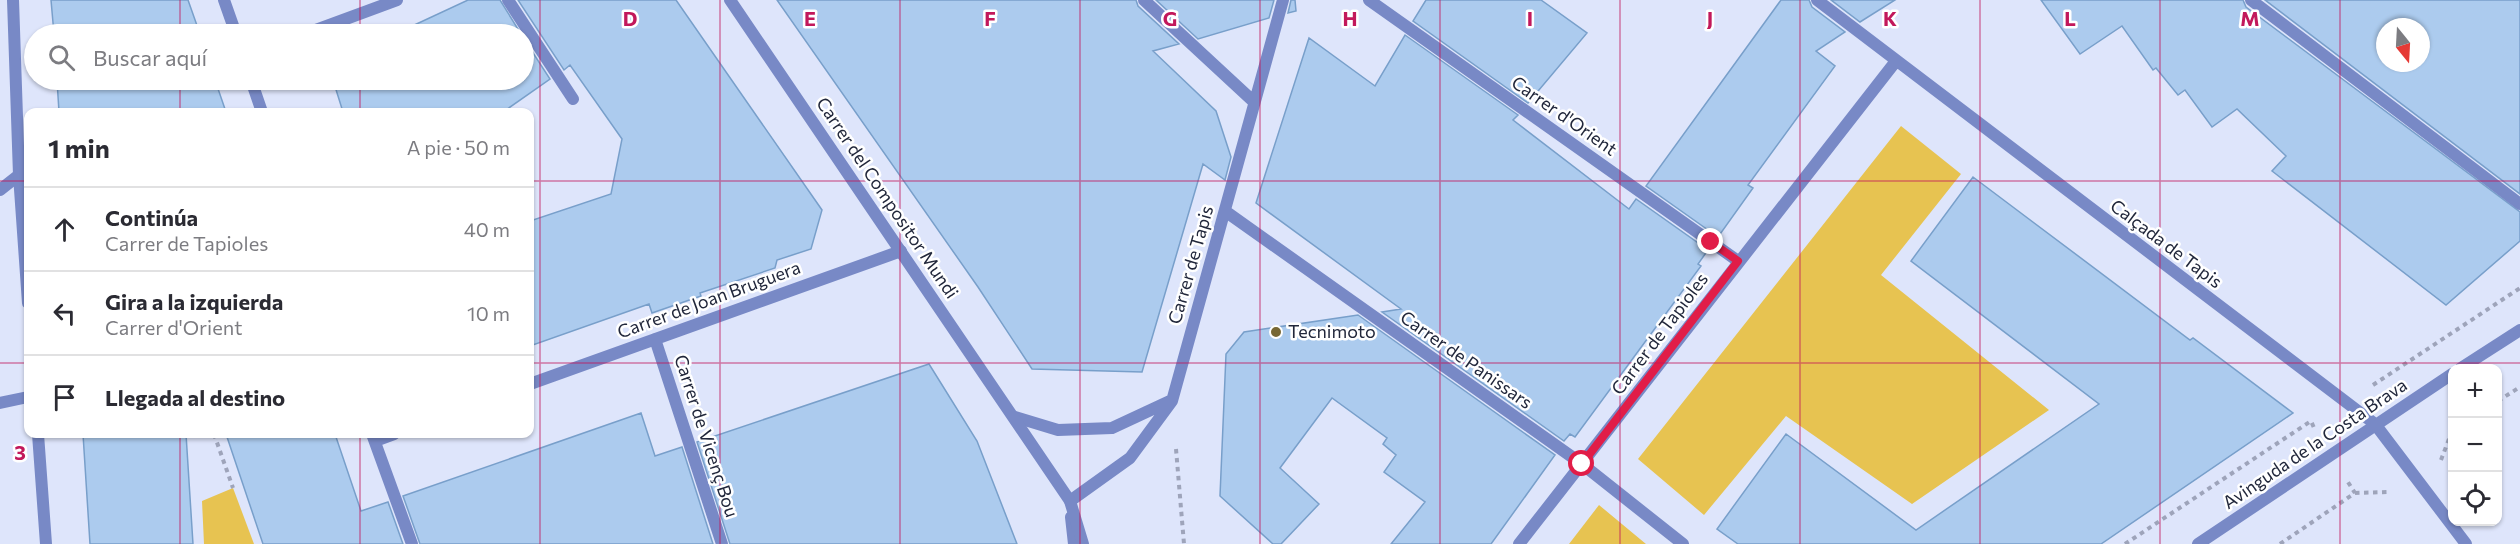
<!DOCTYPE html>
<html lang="es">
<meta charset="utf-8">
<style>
:root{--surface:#fff;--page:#f2f2f3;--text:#2b2b33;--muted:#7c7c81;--line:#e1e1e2}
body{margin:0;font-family:Commissioner,sans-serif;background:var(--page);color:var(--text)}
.controls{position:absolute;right:18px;bottom:18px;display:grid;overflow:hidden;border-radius:12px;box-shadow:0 2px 4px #0004}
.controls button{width:54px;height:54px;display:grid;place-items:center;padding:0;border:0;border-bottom:2px solid var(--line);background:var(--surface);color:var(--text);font:30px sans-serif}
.compass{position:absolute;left:2376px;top:18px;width:54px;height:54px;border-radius:50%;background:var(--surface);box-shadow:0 2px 4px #0004;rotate:162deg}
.stop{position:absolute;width:18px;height:18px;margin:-14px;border:4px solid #e11d48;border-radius:50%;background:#fff}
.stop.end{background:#e11d48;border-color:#fff;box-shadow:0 2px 6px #0008}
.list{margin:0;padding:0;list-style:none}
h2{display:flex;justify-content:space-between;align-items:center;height:78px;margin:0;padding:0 24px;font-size:26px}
h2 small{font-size:20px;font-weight:400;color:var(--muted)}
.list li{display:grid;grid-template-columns:39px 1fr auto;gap:18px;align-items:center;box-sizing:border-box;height:84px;padding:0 24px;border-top:2px solid var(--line)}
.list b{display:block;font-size:22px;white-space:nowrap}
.list p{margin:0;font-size:20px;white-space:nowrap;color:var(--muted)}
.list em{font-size:20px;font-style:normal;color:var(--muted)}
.icon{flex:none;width:33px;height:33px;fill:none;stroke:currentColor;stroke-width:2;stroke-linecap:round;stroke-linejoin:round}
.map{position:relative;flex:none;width:2520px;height:544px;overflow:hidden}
.search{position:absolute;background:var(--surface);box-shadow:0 2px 4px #0004;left:24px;top:24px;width:510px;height:66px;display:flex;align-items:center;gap:15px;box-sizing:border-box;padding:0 21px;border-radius:33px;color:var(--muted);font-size:22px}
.panel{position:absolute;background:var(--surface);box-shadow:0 2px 4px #0004;left:24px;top:108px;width:510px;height:330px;border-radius:12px}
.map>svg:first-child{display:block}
.green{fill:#e7c351}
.building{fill:#accbee;stroke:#789fca;stroke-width:1.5;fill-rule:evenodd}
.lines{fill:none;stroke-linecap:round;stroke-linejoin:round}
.path{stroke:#9ea4ba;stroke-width:4;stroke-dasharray:4.5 4.5;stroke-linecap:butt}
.service{stroke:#7889c6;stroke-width:12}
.pedestrian{stroke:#7889c6;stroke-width:12}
.minor{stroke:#7889c6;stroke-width:12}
.tertiary{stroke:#7889c6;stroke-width:12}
.route{stroke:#e11d48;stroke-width:8}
.grid{fill:none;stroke:#c2185b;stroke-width:1.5;stroke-opacity:0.55}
.poi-dot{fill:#776734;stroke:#fff;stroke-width:2}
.labels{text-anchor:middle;stroke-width:5;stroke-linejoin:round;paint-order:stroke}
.street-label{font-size:18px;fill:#21273b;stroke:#fff}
.poi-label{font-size:18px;fill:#21273b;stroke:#fff;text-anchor:start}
.grid-label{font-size:20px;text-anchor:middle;font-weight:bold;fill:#c2185b;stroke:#fff;stroke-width:5;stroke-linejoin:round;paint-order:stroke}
</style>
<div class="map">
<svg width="2520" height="544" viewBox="0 0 2520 544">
<rect width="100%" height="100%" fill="#dee5fb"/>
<path class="green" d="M 1901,126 L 1961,174 L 1881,275 L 2049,410 L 1912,504 L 1786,416 L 1704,515 L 1638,459 Z
M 233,488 L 254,544 L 204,544 L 202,501 Z
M 1599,505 L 1646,544 L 1569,544 Z"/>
<path class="building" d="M 51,0 L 188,0 L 200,34 L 54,34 Z
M 468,0 L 500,0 L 521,34 L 395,34 Z
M 518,0 L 676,0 L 822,210 L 811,249 L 777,260 L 775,268 L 700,293 L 701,296 L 652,313 L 649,304 L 530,346 L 530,221 L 611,194 L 622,139 L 570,65 L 564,70 Z
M 777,0 L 1136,0 L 1138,6 L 1179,44 L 1153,51 L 1216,111 L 1231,157 L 1225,180 L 1203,164 L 1142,372 L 1032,369 L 978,287 Z
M 1156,0 L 1274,0 L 1269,18 L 1198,39 Z
M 1291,0 L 1295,0 L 1296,11 L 1288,13 Z
M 1426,0 L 1541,0 L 1587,33 L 1528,103 L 1413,21 Z
M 1781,0 L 1809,0 L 1812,7 L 1845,32 L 1816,51 L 1835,66 L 1748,185 L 1753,188 L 1718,237 L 1646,186 Z
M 1831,0 L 1895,0 L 1860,22 Z
M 2041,0 L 2243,0 L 2246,7 L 2520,212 L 2520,241 L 2446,305 L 2272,171 L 2286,156 L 2237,109 L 2212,127 L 2185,90 L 2178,95 L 2156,68 L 2153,70 L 2122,26 L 2080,54 Z
M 2265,0 L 2520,0 L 2520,194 ZM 2385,27 L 2421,27 L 2421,63 L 2385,63 Z
M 1405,35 L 1518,115 L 1513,120 L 1629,209 L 1636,199 L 1708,250 L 1698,264 L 1701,266 L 1575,437 L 1570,434 L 1564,441 L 1382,312 L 1401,309 L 1256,203 L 1309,38 L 1375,86 Z
M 524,39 L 550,79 L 503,112 L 343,112 L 333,80 L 524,80 Z
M 57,80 L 215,80 L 226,112 L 59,112 Z
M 1973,177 L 2190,340 L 2193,338 L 2293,413 L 2101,544 L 1738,544 L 1717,529 L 1786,434 L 1916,530 L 2099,404 L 1911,261 Z
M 1358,315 L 1555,455 L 1491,544 L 1391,544 L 1425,502 L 1384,472 L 1396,455 L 1383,444 L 1387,438 L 1332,398 L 1280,468 L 1319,504 L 1281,544 L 1273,544 L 1220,496 L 1226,354 L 1244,332 Z
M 929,364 L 977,441 L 1017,544 L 730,544 L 697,442 Z
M 641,413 L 655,456 L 682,447 L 713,544 L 420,544 L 403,496 Z
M 83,434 L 186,434 L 193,544 L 90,544 Z
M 226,434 L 335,434 L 361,511 L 388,502 L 403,544 L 263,544 Z"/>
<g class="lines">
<path class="path" d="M 2373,385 L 2520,288
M 2498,401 L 2520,387
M 214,434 L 233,488
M 1176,449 L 1184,544
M 2441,460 L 2452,431
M 2355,493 L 2387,492
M 2125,544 L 2311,421 L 2315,430
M 2280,544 L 2355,493 L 2346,479"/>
<path class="service" d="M 1071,517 L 1074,544"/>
<path class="pedestrian" d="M 508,0 L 573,99"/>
<path class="minor" d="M 224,0 L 236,34
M 1144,0 L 1253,101
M 1369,0 L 1738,261
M 1817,0 L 2375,424 L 2466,544
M 2251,0 L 2520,204
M 305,34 L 397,0
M 251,80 L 262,112
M 0,190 L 19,175
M 1225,211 L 1582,464 L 1683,544
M 655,339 L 722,544
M 2461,368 L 2520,330
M 530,384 L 901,251
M 0,403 L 28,397
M 1015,417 L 1058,430 L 1112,428 L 1170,401
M 372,434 L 412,544
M 375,441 L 394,434
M 1070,501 L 1130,458 L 1172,401 L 1283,0
M 1519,544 L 1896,61
M 2198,544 L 2452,374"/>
<path class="tertiary" d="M 13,0 L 19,175 L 28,303
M 730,0 L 1070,501 L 1083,544
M 38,434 L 46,544"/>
</g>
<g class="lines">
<path class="route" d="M 1582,464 L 1738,261 L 1711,242"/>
</g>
<path class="grid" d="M 180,0 L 180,34M 360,0 L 360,34M 540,0 L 540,544M 720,0 L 720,544M 900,0 L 900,544M 1080,0 L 1080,544M 1260,0 L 1260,544M 1440,0 L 1440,544M 1620,0 L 1620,544M 1800,0 L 1800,544M 1980,0 L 1980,544M 2160,0 L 2160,544M 2340,0 L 2340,544M 180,80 L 180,112M 360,80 L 360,112M 0,181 L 28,181M 530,181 L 2520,181M 0,363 L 28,363M 530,363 L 2520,363M 180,434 L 180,544M 360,434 L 360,544"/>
<circle class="poi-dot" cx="1276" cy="332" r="6"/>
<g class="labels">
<g class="street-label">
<text transform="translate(1564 116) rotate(35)" y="6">Carrer d'Orient</text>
<text transform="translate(887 198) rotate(56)" y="6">Carrer del Compositor Mundi</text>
<text transform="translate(2166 244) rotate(37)" y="6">Calçada de Tapis</text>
<text transform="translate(1191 265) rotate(-74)" y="6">Carrer de Tapis</text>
<text transform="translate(709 300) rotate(-20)" y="6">Carrer de Joan Bruguera</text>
<text transform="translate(1660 334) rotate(-53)" y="6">Carrer de Tapioles</text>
<text transform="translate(1466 360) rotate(35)" y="6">Carrer de Panissars</text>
<text transform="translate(706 436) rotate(72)" y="6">Carrer de Vicenç Bou</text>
<text transform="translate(2315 444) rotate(-34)" y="6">Avinguda de la Costa Brava</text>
</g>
<g class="poi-label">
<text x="1288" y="338">Tecnimoto</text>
</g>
</g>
<g class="grid-label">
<text x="630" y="26">D</text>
<text x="810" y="26">E</text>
<text x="990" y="26">F</text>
<text x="1170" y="26">G</text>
<text x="1350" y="26">H</text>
<text x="1530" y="26">I</text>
<text x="1710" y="26">J</text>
<text x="1890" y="26">K</text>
<text x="2070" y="26">L</text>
<text x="2250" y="26">M</text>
<text x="20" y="460">3</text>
</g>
</svg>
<div class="controls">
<button>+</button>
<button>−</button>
<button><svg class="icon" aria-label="locate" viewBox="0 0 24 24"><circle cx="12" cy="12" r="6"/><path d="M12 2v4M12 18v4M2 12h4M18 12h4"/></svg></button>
</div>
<svg class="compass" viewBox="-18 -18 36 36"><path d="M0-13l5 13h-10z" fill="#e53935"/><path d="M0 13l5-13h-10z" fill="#7c7c81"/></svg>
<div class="stop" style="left:1582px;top:464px"></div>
<div class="stop end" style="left:1711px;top:242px"></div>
<div class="search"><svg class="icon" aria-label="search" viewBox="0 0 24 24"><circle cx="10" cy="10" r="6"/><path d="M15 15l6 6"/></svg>Buscar aquí</div>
<section class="panel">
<h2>1 min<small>A pie · 50 m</small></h2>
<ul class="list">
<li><svg class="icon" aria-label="ahead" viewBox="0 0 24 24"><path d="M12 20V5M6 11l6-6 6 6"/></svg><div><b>Continúa</b><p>Carrer de Tapioles</p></div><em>40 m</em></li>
<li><svg class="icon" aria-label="left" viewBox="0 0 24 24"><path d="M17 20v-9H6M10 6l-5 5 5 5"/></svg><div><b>Gira a la izquierda</b><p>Carrer d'Orient</p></div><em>10 m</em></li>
<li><svg class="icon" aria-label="arrive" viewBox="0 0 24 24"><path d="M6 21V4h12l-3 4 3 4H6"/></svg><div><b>Llegada al destino</b></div></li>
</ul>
</section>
</div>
